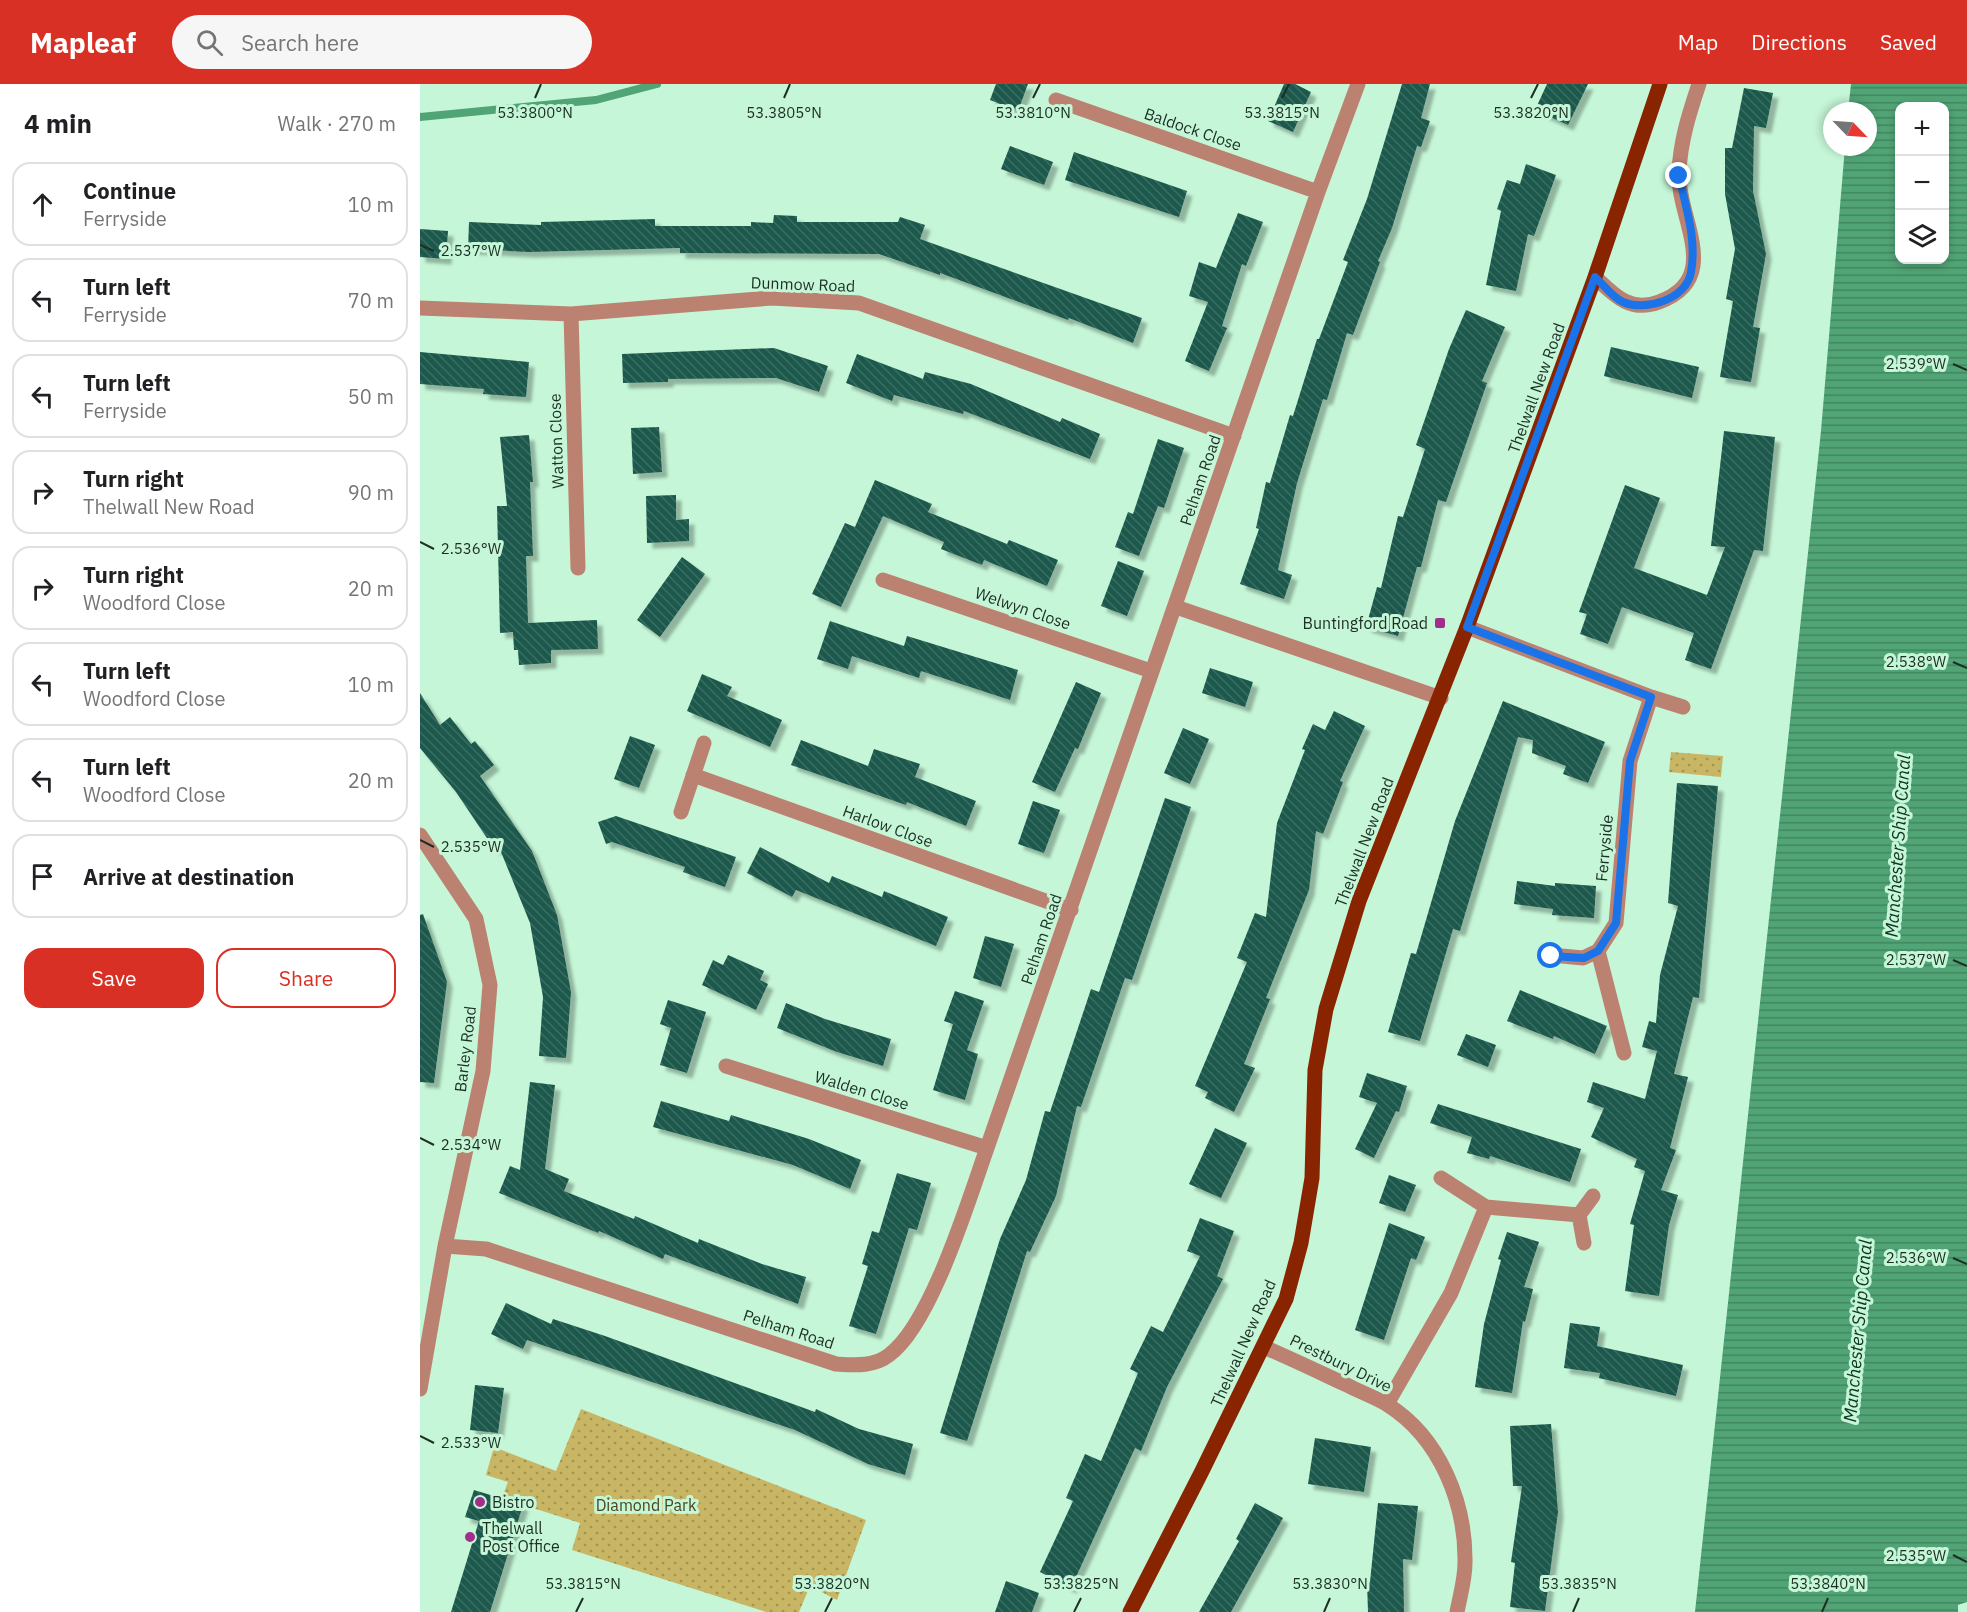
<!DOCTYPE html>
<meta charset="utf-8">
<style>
:root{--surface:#fff;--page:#f6f6f6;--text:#202124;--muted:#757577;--line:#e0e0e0;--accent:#d93025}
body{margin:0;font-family:"IBM Plex Sans",sans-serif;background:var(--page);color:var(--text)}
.controls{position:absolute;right:18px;top:18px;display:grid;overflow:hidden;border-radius:12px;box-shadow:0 3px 9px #0003}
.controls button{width:54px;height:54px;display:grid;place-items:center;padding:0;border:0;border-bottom:2px solid var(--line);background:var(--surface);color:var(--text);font:30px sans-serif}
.compass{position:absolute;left:1403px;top:18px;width:54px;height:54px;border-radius:50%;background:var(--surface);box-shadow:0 3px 9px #0003;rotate:115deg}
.stop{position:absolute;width:18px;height:18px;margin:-14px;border:4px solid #1a73e8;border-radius:50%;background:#fff}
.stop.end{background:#1a73e8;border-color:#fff;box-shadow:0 2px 6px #0008}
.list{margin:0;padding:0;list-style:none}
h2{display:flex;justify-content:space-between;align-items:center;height:78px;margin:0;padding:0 24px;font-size:26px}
h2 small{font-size:20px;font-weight:400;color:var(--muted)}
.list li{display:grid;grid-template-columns:39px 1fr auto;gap:18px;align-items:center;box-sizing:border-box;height:84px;margin:0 12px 12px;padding:0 12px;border:2px solid var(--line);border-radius:18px}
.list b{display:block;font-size:22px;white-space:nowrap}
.list p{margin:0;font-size:20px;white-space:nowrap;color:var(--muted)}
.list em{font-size:20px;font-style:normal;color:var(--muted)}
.actions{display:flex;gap:12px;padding:18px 24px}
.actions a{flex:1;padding:14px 0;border:2px solid var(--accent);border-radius:18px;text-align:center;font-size:21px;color:var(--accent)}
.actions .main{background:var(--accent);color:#fff}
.icon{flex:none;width:33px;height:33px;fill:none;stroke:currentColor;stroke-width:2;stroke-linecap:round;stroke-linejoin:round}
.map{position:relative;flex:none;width:1547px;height:1528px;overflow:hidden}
header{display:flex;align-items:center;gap:36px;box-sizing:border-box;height:84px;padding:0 30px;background:var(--accent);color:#fff}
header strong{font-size:28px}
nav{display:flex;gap:33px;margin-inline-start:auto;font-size:21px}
.search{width:420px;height:54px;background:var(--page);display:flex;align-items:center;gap:15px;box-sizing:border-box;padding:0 21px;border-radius:33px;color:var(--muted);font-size:22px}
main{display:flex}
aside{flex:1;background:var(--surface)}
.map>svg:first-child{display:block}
.park{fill:url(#park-dots)}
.water{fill:url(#water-rules);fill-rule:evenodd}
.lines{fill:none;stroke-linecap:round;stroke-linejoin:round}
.stream{stroke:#51a475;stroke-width:8}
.building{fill:url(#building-back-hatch);filter:url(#shadow)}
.minor{stroke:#bb8271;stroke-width:15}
.major{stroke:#892400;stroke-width:15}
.route{stroke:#1a73e8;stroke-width:8}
.ticks{fill:none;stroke:#1c2f24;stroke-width:2}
.poi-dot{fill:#a12e8a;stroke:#c5f6d7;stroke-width:2}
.labels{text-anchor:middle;stroke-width:6;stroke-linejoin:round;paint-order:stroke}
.street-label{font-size:16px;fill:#1c2f24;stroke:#c5f6d7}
.poi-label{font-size:16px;fill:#1c2f24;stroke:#c5f6d7;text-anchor:start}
.park-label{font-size:16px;fill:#4c441f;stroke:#c5f6d7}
.water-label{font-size:18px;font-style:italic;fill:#0f3421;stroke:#c5f6d7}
.ticks-label{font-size:15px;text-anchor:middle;fill:#1c2f24;stroke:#c5f6d7;stroke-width:6;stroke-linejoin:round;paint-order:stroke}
</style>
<header>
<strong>Mapleaf</strong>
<div class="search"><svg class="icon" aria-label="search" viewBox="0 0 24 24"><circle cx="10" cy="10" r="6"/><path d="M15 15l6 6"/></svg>Search here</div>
<nav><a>Map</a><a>Directions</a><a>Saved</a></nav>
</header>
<main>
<aside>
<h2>4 min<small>Walk · 270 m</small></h2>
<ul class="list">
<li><svg class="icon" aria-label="ahead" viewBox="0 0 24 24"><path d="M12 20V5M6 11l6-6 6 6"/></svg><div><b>Continue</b><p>Ferryside</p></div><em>10 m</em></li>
<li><svg class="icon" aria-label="left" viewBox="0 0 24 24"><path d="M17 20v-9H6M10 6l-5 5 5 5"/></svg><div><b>Turn left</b><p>Ferryside</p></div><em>70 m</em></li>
<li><svg class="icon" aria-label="left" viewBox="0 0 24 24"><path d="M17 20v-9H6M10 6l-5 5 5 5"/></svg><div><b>Turn left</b><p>Ferryside</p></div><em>50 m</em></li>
<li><svg class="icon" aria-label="right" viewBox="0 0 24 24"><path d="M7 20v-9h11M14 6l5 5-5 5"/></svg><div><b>Turn right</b><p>Thelwall New Road</p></div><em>90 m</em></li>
<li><svg class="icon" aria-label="right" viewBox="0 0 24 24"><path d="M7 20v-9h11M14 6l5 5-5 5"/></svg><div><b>Turn right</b><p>Woodford Close</p></div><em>20 m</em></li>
<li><svg class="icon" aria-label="left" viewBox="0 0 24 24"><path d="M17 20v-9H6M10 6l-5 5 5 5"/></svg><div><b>Turn left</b><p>Woodford Close</p></div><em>10 m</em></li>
<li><svg class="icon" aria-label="left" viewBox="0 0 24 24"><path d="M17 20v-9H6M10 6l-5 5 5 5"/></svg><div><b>Turn left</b><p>Woodford Close</p></div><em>20 m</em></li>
<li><svg class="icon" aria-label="arrive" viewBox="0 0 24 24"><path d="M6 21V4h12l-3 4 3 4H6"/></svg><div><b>Arrive at destination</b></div></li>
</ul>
<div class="actions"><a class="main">Save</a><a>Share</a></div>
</aside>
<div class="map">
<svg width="1547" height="1528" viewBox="0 0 1547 1528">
<defs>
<pattern id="park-dots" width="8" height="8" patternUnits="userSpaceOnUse" patternTransform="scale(1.5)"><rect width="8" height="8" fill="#c8b665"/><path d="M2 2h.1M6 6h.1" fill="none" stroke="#a29453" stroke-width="1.8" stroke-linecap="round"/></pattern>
<pattern id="water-rules" width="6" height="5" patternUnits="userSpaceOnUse" patternTransform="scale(1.5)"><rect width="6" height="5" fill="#51a475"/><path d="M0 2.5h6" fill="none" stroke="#428660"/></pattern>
<pattern id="building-back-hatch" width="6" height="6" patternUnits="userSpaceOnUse" patternTransform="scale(1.5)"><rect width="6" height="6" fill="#1b584c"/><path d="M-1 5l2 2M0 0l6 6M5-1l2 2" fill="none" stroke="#3b6d63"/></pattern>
<filter id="shadow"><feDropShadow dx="5.5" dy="5.5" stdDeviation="1.5" flood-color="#0004"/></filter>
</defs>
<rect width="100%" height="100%" fill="#c5f6d7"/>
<path class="park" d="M 1251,668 L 1303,672 L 1301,693 L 1249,688 Z
M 161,1325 L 446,1436 L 417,1516 L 390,1502 L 379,1528 L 346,1528 L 152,1466 L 160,1439 L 82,1414 L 88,1398 L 66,1391 L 74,1363 L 136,1387 Z"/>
<path class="water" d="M 1431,0 L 1547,0 L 1547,1518 L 1538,1521 L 1538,1528 L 1275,1528 L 1401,347 L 1425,63 L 1448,63 L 1448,27 L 1428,27 ZM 1480,22 L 1524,22 L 1524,176 L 1480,176 Z"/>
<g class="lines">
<path class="stream" d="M 0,33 L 176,16 L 237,0"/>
</g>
<path class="building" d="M 576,0 L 608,0 L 598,27 L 570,16 Z
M 864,0 L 875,0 L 891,8 L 873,48 L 848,37 Z
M 982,0 L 1010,0 L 1001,34 L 1010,37 L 1001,63 L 997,62 L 972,144 L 958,177 L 960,178 L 933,251 L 927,249 L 907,316 L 903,315 L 877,399 L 858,486 L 872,491 L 864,515 L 820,500 L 839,445 L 836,444 L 846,398 L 850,399 L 870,331 L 873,332 L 897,255 L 899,255 L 928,178 L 923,176 L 947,115 Z
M 1127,0 L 1168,0 L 1148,41 L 1115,26 Z
M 1324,4 L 1353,9 L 1346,44 L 1334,42 L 1333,107 L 1346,170 L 1333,243 L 1340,244 L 1331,298 L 1300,293 L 1313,217 L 1306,215 L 1315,165 L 1305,110 L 1305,64 L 1312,64 Z
M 590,62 L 633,78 L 624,101 L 581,85 Z
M 654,68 L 767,107 L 759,133 L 645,96 Z
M 1106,80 L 1136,91 L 1114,152 L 1108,150 L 1096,207 L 1066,201 L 1081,127 L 1077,125 L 1087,96 L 1100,100 Z
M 818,129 L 843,138 L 826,182 L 822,180 L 802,242 L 807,244 L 789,287 L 765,277 L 788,218 L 769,212 L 779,178 L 796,184 Z
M 354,131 L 377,132 L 377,138 L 478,138 L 480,133 L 505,141 L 500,155 L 722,234 L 713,259 L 649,234 L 648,236 L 520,189 L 520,191 L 459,170 L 260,169 L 260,164 L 109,168 L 48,165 L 49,138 L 121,141 L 121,138 L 235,135 L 235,142 L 331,142 L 331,138 L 353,139 Z
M 0,145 L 28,147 L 26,175 L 0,173 Z
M 1046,226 L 1085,243 L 1062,297 L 1067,299 L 1026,418 L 1018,416 L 1001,483 L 997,483 L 978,552 L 946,543 L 957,503 L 961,504 L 978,432 L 983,433 L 1005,365 L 996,361 L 1029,265 Z
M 1191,263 L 1279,283 L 1272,314 L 1184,292 Z
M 354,264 L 408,282 L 399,308 L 356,294 L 248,295 L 248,298 L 203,299 L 202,270 Z
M 0,268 L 109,278 L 106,313 L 63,310 L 64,305 L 0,300 Z
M 437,270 L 503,295 L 505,288 L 551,300 L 640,338 L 642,334 L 680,350 L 670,375 L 544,327 L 543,330 L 474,311 L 472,317 L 426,299 Z
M 239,343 L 242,388 L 213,390 L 211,344 Z
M 1304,347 L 1355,353 L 1343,467 L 1334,466 L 1291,585 L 1265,576 L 1274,549 L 1202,523 L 1188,560 L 1160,550 L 1167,530 L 1159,528 L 1205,401 L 1240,414 L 1214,484 L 1287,511 L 1305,463 L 1291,462 Z
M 109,351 L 113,398 L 110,398 L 113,472 L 106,472 L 108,539 L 177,536 L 178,565 L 131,566 L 131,579 L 99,581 L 98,566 L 94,566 L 93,548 L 80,549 L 77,422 L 87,422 L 80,353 Z
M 738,355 L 764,364 L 744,424 L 738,422 L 719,472 L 695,463 L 708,428 L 713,430 Z
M 455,396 L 512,420 L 508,428 L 587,460 L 589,456 L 638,476 L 627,502 L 564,476 L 562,481 L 521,465 L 524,458 L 463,432 L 421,523 L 392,510 L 425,439 L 435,443 Z
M 256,411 L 256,436 L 269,435 L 269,457 L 227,459 L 226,412 Z
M 262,473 L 285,490 L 240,553 L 217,536 Z
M 698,477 L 724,487 L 707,532 L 681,522 Z
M 410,537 L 484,562 L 487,552 L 598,586 L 590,616 L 501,587 L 499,594 L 432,572 L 428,585 L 397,575 Z
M 790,584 L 833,598 L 825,623 L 782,609 Z
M 282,590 L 312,603 L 307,612 L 362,636 L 350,663 L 267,627 Z
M 656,598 L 681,609 L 658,665 L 655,664 L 635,708 L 612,698 Z
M 0,609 L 20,641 L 30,633 L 51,660 L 55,657 L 74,681 L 60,692 L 112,767 L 137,831 L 151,908 L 146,974 L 119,972 L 123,913 L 110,839 L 79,763 L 75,766 L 36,708 L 0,664 Z
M 1083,617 L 1185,658 L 1168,699 L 1143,690 L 1146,682 L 1112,669 L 1113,656 L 1098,653 L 1040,847 L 1033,845 L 1000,957 L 968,948 L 991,869 L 996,870 L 1035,737 Z
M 914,627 L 945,642 L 920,697 L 923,698 L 903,750 L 896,747 L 889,806 L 846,914 L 850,915 L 824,980 L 835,984 L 814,1028 L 785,1014 L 788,1008 L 775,1002 L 827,878 L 817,874 L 835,829 L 846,833 L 857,739 L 885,666 L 882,665 L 893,640 L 905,646 Z
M 763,644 L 789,655 L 770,700 L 744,689 Z
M 210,652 L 235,661 L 219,704 L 194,695 Z
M 381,656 L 448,682 L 454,665 L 500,680 L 495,693 L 556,717 L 546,742 L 487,718 L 486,721 L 371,681 Z
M 1257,699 L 1298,702 L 1279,914 L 1273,913 L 1254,990 L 1268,993 L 1250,1064 L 1256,1066 L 1241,1106 L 1258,1111 L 1249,1141 L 1239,1212 L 1205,1207 L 1214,1141 L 1210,1140 L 1225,1087 L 1214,1083 L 1217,1075 L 1171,1053 L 1184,1024 L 1167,1018 L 1173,998 L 1225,1015 L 1237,967 L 1222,963 L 1229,937 L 1236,939 L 1240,891 L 1258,822 L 1248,819 Z
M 745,714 L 771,723 L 712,896 L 705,894 L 661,1023 L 657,1022 L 636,1112 L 610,1168 L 607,1167 L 547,1357 L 520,1349 L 580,1155 L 606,1096 L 625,1027 L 630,1028 L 671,905 L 679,908 Z
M 613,717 L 640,726 L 624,769 L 598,760 Z
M 196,732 L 316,773 L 305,803 L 263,788 L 265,783 L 192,758 L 186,760 L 178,738 Z
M 340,763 L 409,799 L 412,792 L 462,813 L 464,807 L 528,833 L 516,862 L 376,806 L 372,813 L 327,789 Z
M 1097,797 L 1135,802 L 1135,799 L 1176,802 L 1174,834 L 1132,831 L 1133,825 L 1094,820 Z
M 3,830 L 27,898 L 14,999 L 0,998 L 0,831 Z
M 565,852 L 594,860 L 581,903 L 553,894 Z
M 308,871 L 344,887 L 340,896 L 348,900 L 336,926 L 282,901 L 293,876 L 303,881 Z
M 1100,906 L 1187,942 L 1175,970 L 1134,952 L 1133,955 L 1087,937 Z
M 535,907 L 564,917 L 547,966 L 558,970 L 545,1016 L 513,1006 L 533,940 L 524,937 Z
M 248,916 L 286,928 L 267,989 L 240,981 L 251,944 L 240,940 Z
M 366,919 L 405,935 L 471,955 L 463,982 L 417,968 L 357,944 Z
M 1046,950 L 1076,961 L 1068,983 L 1037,971 Z
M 947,989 L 987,1002 L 979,1028 L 976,1027 L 954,1074 L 935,1065 L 957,1019 L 939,1013 Z
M 110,998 L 135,1001 L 125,1085 L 149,1095 L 144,1107 L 214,1135 L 215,1132 L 278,1159 L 279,1155 L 342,1180 L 386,1193 L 378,1220 L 245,1170 L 243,1175 L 179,1147 L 178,1149 L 79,1109 L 90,1082 L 100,1086 Z
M 241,1017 L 309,1037 L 311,1031 L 389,1055 L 441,1076 L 430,1105 L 373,1081 L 233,1043 Z
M 1018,1020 L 1161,1065 L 1150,1098 L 1070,1072 L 1069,1075 L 1047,1069 L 1052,1053 L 1010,1039 Z
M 795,1044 L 827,1059 L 801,1114 L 769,1100 Z
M 477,1089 L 511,1099 L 497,1146 L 489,1144 L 456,1250 L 429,1242 L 448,1182 L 442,1180 L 452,1147 L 459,1149 Z
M 969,1091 L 996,1101 L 985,1128 L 959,1119 Z
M 780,1134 L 814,1147 L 797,1192 L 803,1195 L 747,1303 L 721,1367 L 715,1364 L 651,1504 L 620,1488 L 653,1417 L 646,1414 L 665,1370 L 681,1377 L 718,1289 L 710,1285 L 731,1242 L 743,1248 L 780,1172 L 767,1167 Z
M 969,1139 L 1005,1153 L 996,1176 L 991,1174 L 964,1256 L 935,1246 Z
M 1087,1148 L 1119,1158 L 1104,1203 L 1113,1205 L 1105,1238 L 1103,1237 L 1092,1309 L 1055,1303 L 1064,1240 L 1081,1176 L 1078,1175 Z
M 86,1219 L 131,1240 L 133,1235 L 185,1252 L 395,1328 L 396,1325 L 439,1345 L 493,1360 L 485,1391 L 448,1380 L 375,1346 L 107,1256 L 103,1265 L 71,1250 Z
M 1150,1239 L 1180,1243 L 1177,1262 L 1263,1281 L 1256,1312 L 1179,1294 L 1180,1289 L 1144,1284 Z
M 55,1301 L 84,1304 L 78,1349 L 50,1346 Z
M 1131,1340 L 1138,1428 L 1125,1527 L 1090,1523 L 1095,1479 L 1091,1478 L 1102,1402 L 1093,1402 L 1090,1342 Z
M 895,1354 L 951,1363 L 944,1408 L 888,1400 Z
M 54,1406 L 103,1421 L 70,1528 L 31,1528 L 59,1437 L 45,1433 Z
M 835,1419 L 863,1434 L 811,1528 L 779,1528 L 819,1457 L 816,1455 Z
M 958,1419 L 998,1422 L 992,1476 L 983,1475 L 984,1528 L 948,1528 L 947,1498 L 950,1498 Z
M 586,1497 L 619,1509 L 612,1528 L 575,1528 Z"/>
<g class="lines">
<path class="minor" d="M 636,16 L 898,108
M 1175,193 C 1194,211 1210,229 1239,218 C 1304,194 1257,134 1259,89 C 1260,58 1269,30 1279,0
M 0,224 L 151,230 L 352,214 L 439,219 L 814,352
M 151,230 L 158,484
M 463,496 L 731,587
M 756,523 L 1021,614
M 1047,543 L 1231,613 L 1210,677 L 1196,839 L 1178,867 L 1163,874 L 1131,871
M 1231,613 L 1263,623
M 273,691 L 651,826
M 261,728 L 284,659
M 0,751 L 56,835 L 70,901 L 63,987 L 25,1162 L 0,1305
M 1178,867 L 1204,969
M 306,982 L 567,1064
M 1021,1094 L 1066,1123
M 1159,1131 L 1164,1159
M 25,1162 L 66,1165 L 416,1280 C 434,1281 454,1283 469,1271 C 511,1241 549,1115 567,1064 L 898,108 L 938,0
M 844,1263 C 872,1275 899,1288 927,1301 C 940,1308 955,1313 968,1321 C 1020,1354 1046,1419 1045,1479 C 1045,1495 1040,1512 1037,1528
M 967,1320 L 1031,1209 L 1066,1123 L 1159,1131 L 1173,1112"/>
<path class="major" d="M 710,1528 L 782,1387 L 866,1215 L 881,1159 L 892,1094 L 895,986 L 906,925 L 939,817 L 1047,543 L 1175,193 L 1240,0"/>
</g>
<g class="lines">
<path class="route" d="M 1131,872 L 1164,874 L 1178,867 L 1196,839 L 1210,677 L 1231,613 L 1047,543 L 1175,193 C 1183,200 1193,214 1203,218 C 1225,228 1267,215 1271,188 C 1277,156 1266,124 1259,92"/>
</g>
<path class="ticks" d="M 115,14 L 121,0M 364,14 L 370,0M 613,14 L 620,0M 862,14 L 869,0M 1111,14 L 1118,0M 0,161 L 14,167M 1533,280 L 1547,286M 0,458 L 14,465M 1533,578 L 1547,584M 0,756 L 14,763M 1533,876 L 1547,882M 0,1054 L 14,1061M 1533,1174 L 1547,1180M 0,1352 L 14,1359M 1533,1471 L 1547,1478M 156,1528 L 163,1514M 405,1528 L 412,1514M 654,1528 L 661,1514M 904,1528 L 910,1514M 1153,1528 L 1159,1514M 1402,1528 L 1408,1514"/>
<g class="poi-dot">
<rect x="1014" y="533" width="12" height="12" rx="3"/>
<circle cx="60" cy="1418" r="6"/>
<circle cx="50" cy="1453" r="6"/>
</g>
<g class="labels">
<g class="street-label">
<text transform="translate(773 45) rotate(19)" y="6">Baldock Close</text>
<text transform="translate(383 200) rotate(2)" y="6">Dunmow Road</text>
<text transform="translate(1116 304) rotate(-70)" y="6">Thelwall New Road</text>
<text transform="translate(136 357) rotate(-92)" y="6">Watton Close</text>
<text transform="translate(780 396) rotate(-71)" y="6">Pelham Road</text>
<text transform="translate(603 524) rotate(19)" y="6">Welwyn Close</text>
<text transform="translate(468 742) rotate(20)" y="6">Harlow Close</text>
<text transform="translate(944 758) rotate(-69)" y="6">Thelwall New Road</text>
<text transform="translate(1184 764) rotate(-85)" y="6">Ferryside</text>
<text transform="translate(621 855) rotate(-71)" y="6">Pelham Road</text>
<text transform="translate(45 965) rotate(-83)" y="6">Barley Road</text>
<text transform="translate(442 1006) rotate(17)" y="6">Walden Close</text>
<text transform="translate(369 1245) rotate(18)" y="6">Pelham Road</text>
<text transform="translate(823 1259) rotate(-66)" y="6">Thelwall New Road</text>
<text transform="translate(921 1279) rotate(26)" y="6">Prestbury Drive</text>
</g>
<g class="poi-label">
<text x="1008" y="545" text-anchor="end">Buntingford Road</text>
<text x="72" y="1424">Bistro</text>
<text x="62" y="1450">Thelwall<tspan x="62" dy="18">Post Office</tspan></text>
</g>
<g class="park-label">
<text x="226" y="1427">Diamond Park</text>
</g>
<g class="water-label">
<text transform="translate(1478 762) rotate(-86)" y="6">Manchester Ship Canal</text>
<text transform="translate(1438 1247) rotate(-85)" y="6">Manchester Ship Canal</text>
</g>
</g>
<g class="ticks-label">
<text x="115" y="34">53.3800°N</text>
<text x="613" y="34">53.3810°N</text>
<text x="862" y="34">53.3815°N</text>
<text x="1111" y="34">53.3820°N</text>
<text x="364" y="34">53.3805°N</text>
<text x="51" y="172">2.537°W</text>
<text x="1496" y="285">2.539°W</text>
<text x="51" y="470">2.536°W</text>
<text x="1496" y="583">2.538°W</text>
<text x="51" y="768">2.535°W</text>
<text x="1496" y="881">2.537°W</text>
<text x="51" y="1066">2.534°W</text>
<text x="1496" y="1179">2.536°W</text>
<text x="51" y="1364">2.533°W</text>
<text x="1496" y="1477">2.535°W</text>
<text x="1159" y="1505">53.3835°N</text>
<text x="1408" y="1505">53.3840°N</text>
<text x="163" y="1505">53.3815°N</text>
<text x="412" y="1505">53.3820°N</text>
<text x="661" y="1505">53.3825°N</text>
<text x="910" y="1505">53.3830°N</text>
</g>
</svg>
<div class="controls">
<button>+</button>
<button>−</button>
<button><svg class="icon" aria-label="layers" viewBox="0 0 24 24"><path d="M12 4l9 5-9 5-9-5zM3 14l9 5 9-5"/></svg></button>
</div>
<svg class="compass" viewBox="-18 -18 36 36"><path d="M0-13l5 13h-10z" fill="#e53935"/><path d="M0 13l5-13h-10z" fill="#757577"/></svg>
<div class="stop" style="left:1131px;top:872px"></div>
<div class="stop end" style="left:1259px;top:92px"></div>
</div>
</main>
